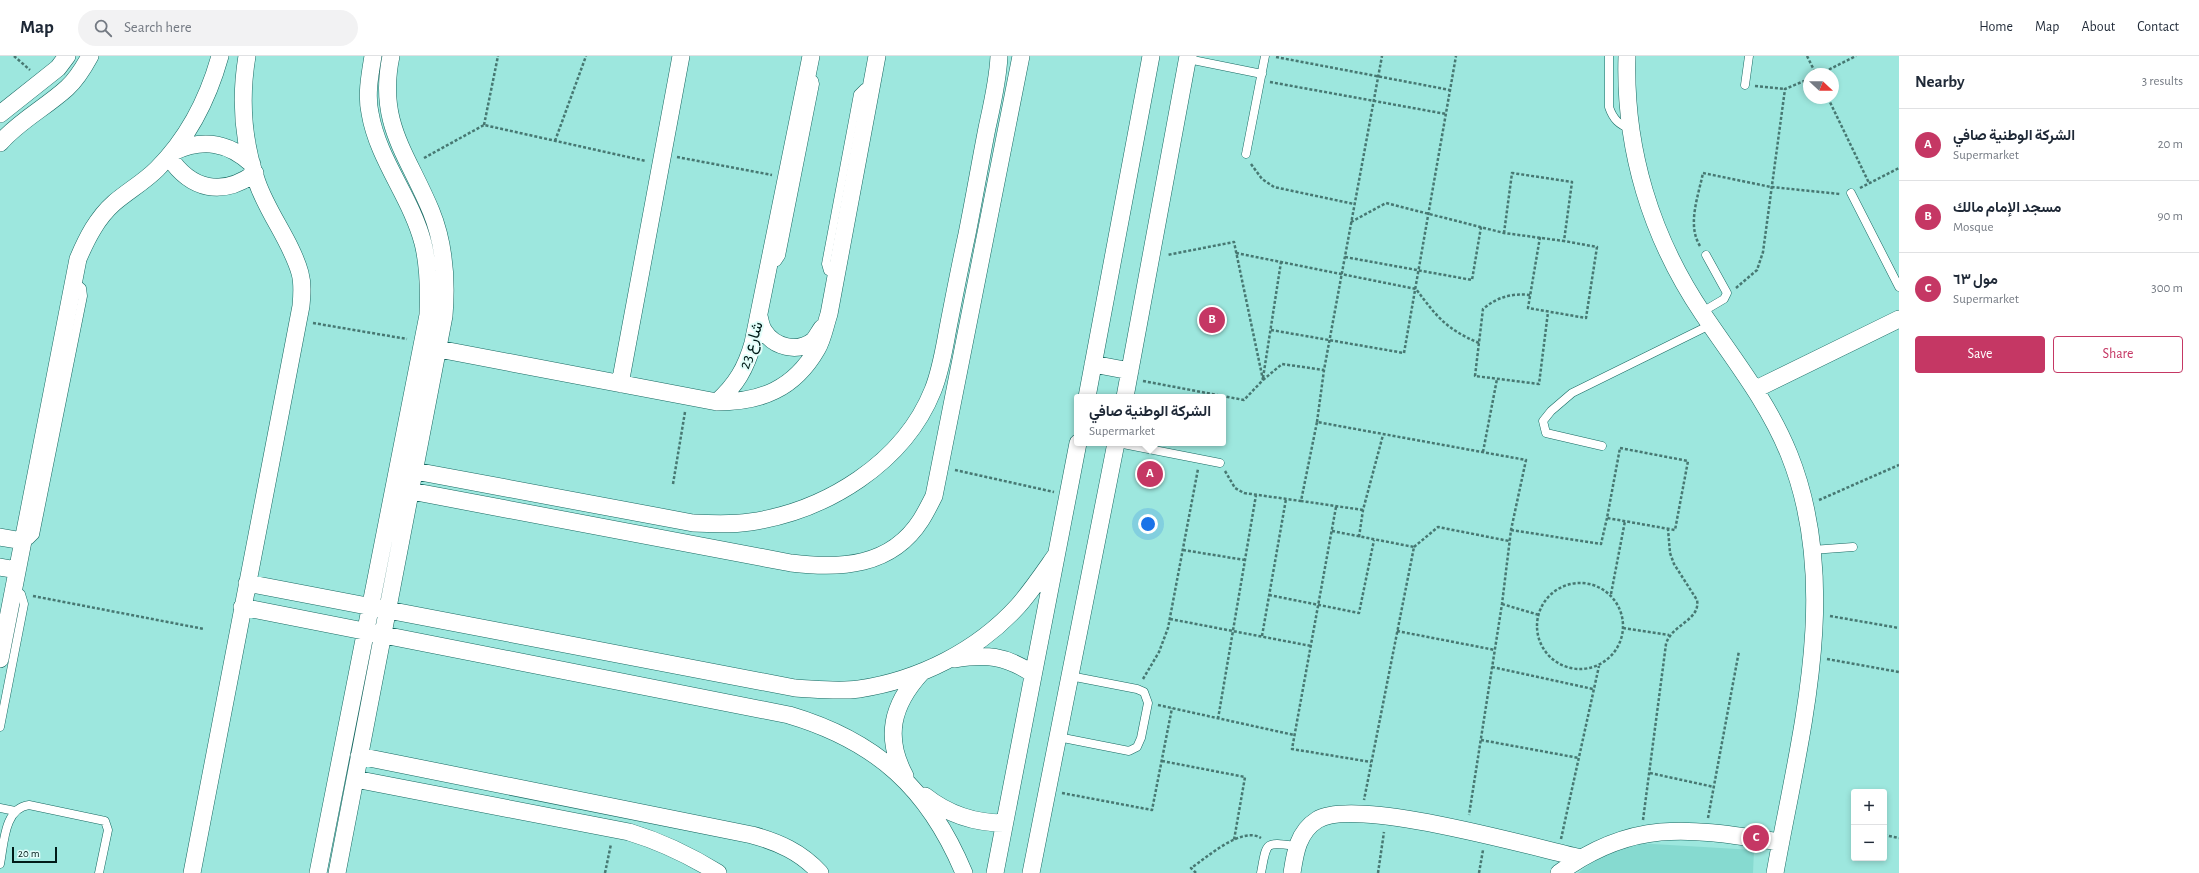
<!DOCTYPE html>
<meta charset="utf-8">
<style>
:root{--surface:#fff;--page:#f2f2f3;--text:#1f2937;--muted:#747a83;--line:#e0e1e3;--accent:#c53764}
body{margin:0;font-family:"Alegreya Sans",Vazirmatn,sans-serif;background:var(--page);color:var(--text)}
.controls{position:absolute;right:12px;bottom:12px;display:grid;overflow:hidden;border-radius:4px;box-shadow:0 2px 6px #0003}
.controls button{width:36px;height:36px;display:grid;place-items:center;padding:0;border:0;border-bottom:1px solid var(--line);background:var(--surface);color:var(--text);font:20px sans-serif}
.compass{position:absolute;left:1803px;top:12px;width:36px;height:36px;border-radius:50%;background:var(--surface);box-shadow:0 2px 6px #0003;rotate:112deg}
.scale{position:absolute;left:12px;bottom:10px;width:45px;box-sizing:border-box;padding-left:4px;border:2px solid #001b18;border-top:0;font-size:11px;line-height:14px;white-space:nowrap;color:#001b18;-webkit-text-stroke:3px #e2fefa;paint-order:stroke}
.you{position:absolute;left:1148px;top:468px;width:14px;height:14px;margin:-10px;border:3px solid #fff;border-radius:50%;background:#1a73e8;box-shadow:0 0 0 6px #1a73e833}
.badge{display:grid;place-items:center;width:26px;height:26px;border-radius:50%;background:var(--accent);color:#fff;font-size:13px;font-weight:700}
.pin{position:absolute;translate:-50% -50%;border:2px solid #fff;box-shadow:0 1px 4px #0006}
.popup{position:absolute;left:1074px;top:338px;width:152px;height:52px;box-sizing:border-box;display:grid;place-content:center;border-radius:4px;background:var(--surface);filter:drop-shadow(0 1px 3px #0005);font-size:13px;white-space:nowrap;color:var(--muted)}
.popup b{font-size:15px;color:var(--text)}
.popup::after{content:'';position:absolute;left:50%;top:100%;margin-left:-8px;border:8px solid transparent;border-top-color:var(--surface)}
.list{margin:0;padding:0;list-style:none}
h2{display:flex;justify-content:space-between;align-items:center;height:52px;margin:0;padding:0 16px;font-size:17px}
h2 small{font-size:13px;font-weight:400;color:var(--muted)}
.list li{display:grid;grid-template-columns:26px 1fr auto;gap:12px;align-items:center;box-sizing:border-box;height:72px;padding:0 16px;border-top:1px solid var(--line)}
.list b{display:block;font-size:15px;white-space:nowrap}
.list p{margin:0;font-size:13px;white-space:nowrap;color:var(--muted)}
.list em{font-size:13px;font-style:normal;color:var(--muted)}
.actions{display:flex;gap:8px;padding:12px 16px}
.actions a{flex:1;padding:9px 0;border:1px solid var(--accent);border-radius:4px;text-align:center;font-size:14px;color:var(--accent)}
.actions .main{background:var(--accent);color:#fff}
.icon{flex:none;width:22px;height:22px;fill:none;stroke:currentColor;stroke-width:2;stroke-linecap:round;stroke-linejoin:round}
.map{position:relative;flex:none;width:1899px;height:817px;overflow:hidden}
header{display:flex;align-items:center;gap:24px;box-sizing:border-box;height:56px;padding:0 20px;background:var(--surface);border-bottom:1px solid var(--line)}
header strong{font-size:19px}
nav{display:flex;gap:22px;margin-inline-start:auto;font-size:14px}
.search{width:280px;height:36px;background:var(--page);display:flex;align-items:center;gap:10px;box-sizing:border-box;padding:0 14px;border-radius:22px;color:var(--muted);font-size:15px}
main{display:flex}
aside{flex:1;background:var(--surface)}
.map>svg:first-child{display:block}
.built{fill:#86dad0}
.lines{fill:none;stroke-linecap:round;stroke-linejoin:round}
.service-casing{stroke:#176861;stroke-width:9}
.minor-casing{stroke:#176861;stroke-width:18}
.path{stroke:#477872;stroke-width:2.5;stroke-dasharray:3 2;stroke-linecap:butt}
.service{stroke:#fff;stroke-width:8}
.minor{stroke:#fff;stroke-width:17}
.labels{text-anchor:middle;stroke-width:4;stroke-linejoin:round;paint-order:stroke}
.street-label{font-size:16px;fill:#001b18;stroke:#e2fefa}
</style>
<header>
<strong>Map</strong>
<div class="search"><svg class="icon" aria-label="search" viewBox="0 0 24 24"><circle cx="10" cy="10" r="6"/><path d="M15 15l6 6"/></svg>Search here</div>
<nav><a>Home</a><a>Map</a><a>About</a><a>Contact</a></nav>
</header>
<main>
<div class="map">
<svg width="1899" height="817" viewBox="0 0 1899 817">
<rect width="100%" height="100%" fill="#9de7de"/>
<path class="built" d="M 1636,787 L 1754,794 L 1753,817 L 1578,817 L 1601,800 Z"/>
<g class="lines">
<defs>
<path id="service" d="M 1609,0 L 1609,51 C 1613,63 1619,69 1631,73
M 1188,3 L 1262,18
M 1745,29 L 1749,0
M 1246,98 L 1265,0
M 1851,137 L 1899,231
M 770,207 L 777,206 L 781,200 L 815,28 L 814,24 L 808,20
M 837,217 L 828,215 L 826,208 L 858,38 L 864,32 L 872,32
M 1702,256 L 1724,243 L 1727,237 L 1706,199
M 1118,387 L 1220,407
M 1602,390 L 1546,377 L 1543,365 L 1551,355 L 1572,337 L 1710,269
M 23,485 L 30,484 L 35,479 L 83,240 L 82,232 L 74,225
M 1812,494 L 1853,491
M 0,671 L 24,548 L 21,538 L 14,532
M 1058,681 L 1129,695 L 1137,691 L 1141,682 L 1148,647 L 1144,636 L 1137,633 L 1070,620
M 0,752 L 15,755
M 0,808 C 4,788 4,752 29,749 L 105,765 L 108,774 L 99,817
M 1261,817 C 1267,785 1264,786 1297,790"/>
<path id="minor" d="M 1627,0 C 1624,93 1651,181 1703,258 C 1734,304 1768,346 1789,398 C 1843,532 1799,682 1775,817
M 0,58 L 58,12 L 67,0
M 0,87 C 19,65 45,52 67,32 C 77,23 84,11 90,0
M 173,96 C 203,82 228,86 252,108
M 169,101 C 191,134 222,141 255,117
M 759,260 C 760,264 761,271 764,275 C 774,291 797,297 813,285 C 816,282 819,276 822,272
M 428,291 L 717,346 C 761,346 794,333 817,293 C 823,283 825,270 829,258 L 877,0
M 1093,308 L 1130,315
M 620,328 L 681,0
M 1756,333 L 1899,263
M 1087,341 L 1151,0
M 1125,341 L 1188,0
M 717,346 C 736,329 746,312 753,287 L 811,0
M 415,415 L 693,467 C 712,468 731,469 750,466 C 826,455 904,407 933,334 C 941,314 944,293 948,272 C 954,241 960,210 967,178 C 974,143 980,108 987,72 C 992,49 998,24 999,0
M 411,435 L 791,507 C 840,513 891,511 921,464 C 926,456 930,448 934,440 L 1021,0
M 0,481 L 23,485
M 0,511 L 17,514
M 247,527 L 795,632 C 816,633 838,636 859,633 C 919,624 977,595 1018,550 C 1032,534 1044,516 1056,499
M 242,551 L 789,659 C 877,685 929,733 964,817
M 0,603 L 78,203 C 87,182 97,162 114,147 C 128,135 144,126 157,113 C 189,81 208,43 220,0
M 954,603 C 986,598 1005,599 1033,618
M 359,700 L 752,779 C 778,786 801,796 820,817
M 905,720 C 884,681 892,649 921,617
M 355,723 L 629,776 C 662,786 689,799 718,817
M 925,740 C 949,759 974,767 1004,767
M 192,817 L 301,250 C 302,239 303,228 300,217 C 291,185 268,158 257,126 C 243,86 240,42 247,0
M 318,817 L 428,259 C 429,235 429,211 423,187 C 411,141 378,104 370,57 C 366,39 370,18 373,0
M 337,817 L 444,260 C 447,224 445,189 431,155 C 407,97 377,67 391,0
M 995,817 L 1078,387
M 1031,817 L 1116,387
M 1292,817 C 1295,797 1298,776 1317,764 C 1354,740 1532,791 1581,802
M 1559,817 C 1635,761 1693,773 1780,786"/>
</defs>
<use href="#service" class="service-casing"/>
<use href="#minor" class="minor-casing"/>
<path class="path" d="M 14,0 L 30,14
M 1807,0 L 1816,18
M 1276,1 L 1450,34
M 1820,18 L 1856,0
M 1270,26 L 1446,58
M 1755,30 L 1785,33
M 1828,42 L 1869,127
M 484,69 L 498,0
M 555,85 L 586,0
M 677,101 L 772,119
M 424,102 L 484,69 L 646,105
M 1251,108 L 1262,123 L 1274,131 L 1354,148
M 1860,132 L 1899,112
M 1351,166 L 1386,147 L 1504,177 L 1564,185 L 1572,126 L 1512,117 L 1504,177
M 1540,181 L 1528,252 L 1586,262 L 1597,191 L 1564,185
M 1700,190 C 1687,169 1698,141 1703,117 L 1771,131 L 1840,138
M 1236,197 L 1416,233 C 1437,261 1446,273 1479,287
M 1345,201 L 1472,224 L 1481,171
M 1736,232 L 1757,214 L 1763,196 L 1785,33 L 1809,23
M 1530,239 C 1512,237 1497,241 1483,253 L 1475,320 L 1539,328 L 1548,256
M 313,267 L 407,283
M 1271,274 L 1404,297 L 1456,0
M 1263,322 L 1281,206
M 1263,324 L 1282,308 L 1324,314
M 1143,325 L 1244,344 L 1263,324 L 1234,186 L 1167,199
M 1317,366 L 1324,314 L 1382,0
M 1620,392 L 1688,405 L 1675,474 L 1607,462 Z
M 1483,396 L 1497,323
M 955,414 L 1054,436
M 1225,415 L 1235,432 L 1244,437 L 1301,445
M 673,428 L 685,356
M 1819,444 L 1899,409
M 1336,451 L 1292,693 L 1371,706
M 1363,454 L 1301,445 L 1317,366 L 1526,404 L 1511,474 L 1502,548 L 1469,759
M 1511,474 L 1601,488 L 1607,462
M 1332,475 L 1414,491 L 1364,744
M 1359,481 L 1363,454 L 1383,379
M 1414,491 L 1438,471 L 1509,485
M 1183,494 L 1245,504
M1537 570a43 43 0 1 1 86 0a43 43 0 1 1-86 0Z
M 1611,538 L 1625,465
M 1269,539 L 1359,557 L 1374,484
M 33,540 L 204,573
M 1502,548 L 1539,559
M 1830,560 L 1899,572
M 1170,563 L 1311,590
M 1623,572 L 1669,579
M 1397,575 L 1495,594
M 1262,580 L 1286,443
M 1827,603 L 1899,616
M 1492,611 L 1593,633
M 1143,623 L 1159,596 L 1168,572 L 1198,413
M 1158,649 L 1294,679
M 1218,663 L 1256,439
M 1481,684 L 1579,702
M 1162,705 L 1245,721 L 1234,784
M 1650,717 L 1714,731
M 1062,737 L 1152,754 L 1172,652
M 1708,762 L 1739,595
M 1643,764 L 1666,588 C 1671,569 1701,564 1697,544 L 1674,508 L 1670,497 L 1668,473
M 1884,779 L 1899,782
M 1561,783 L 1599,610
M 605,817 L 611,788
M 1196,817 L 1191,812 C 1208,801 1241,770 1261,782
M 1378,817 L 1384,776
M 1479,817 L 1483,794"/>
<use href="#service" class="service"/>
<use href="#minor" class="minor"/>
</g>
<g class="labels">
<g class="street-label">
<text transform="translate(750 289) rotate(-73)" y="6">شارع 23</text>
</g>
</g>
</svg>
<div class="controls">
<button>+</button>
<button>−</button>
</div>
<svg class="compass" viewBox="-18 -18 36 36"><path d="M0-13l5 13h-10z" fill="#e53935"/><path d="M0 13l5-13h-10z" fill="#747a83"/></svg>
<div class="scale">20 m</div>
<div class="you"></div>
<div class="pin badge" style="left:1150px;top:418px">A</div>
<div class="popup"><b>الشركة الوطنية صافي</b>Supermarket</div>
<div class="pin badge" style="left:1212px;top:264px">B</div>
<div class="pin badge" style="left:1756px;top:782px">C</div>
</div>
<aside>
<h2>Nearby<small>3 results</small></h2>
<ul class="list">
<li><span class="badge">A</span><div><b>الشركة الوطنية صافي</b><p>Supermarket</p></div><em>20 m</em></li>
<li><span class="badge">B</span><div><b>مسجد الإمام مالك</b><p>Mosque</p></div><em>90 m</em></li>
<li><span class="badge">C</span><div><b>مول ٦٣</b><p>Supermarket</p></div><em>300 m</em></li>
</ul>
<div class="actions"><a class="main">Save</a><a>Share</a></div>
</aside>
</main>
